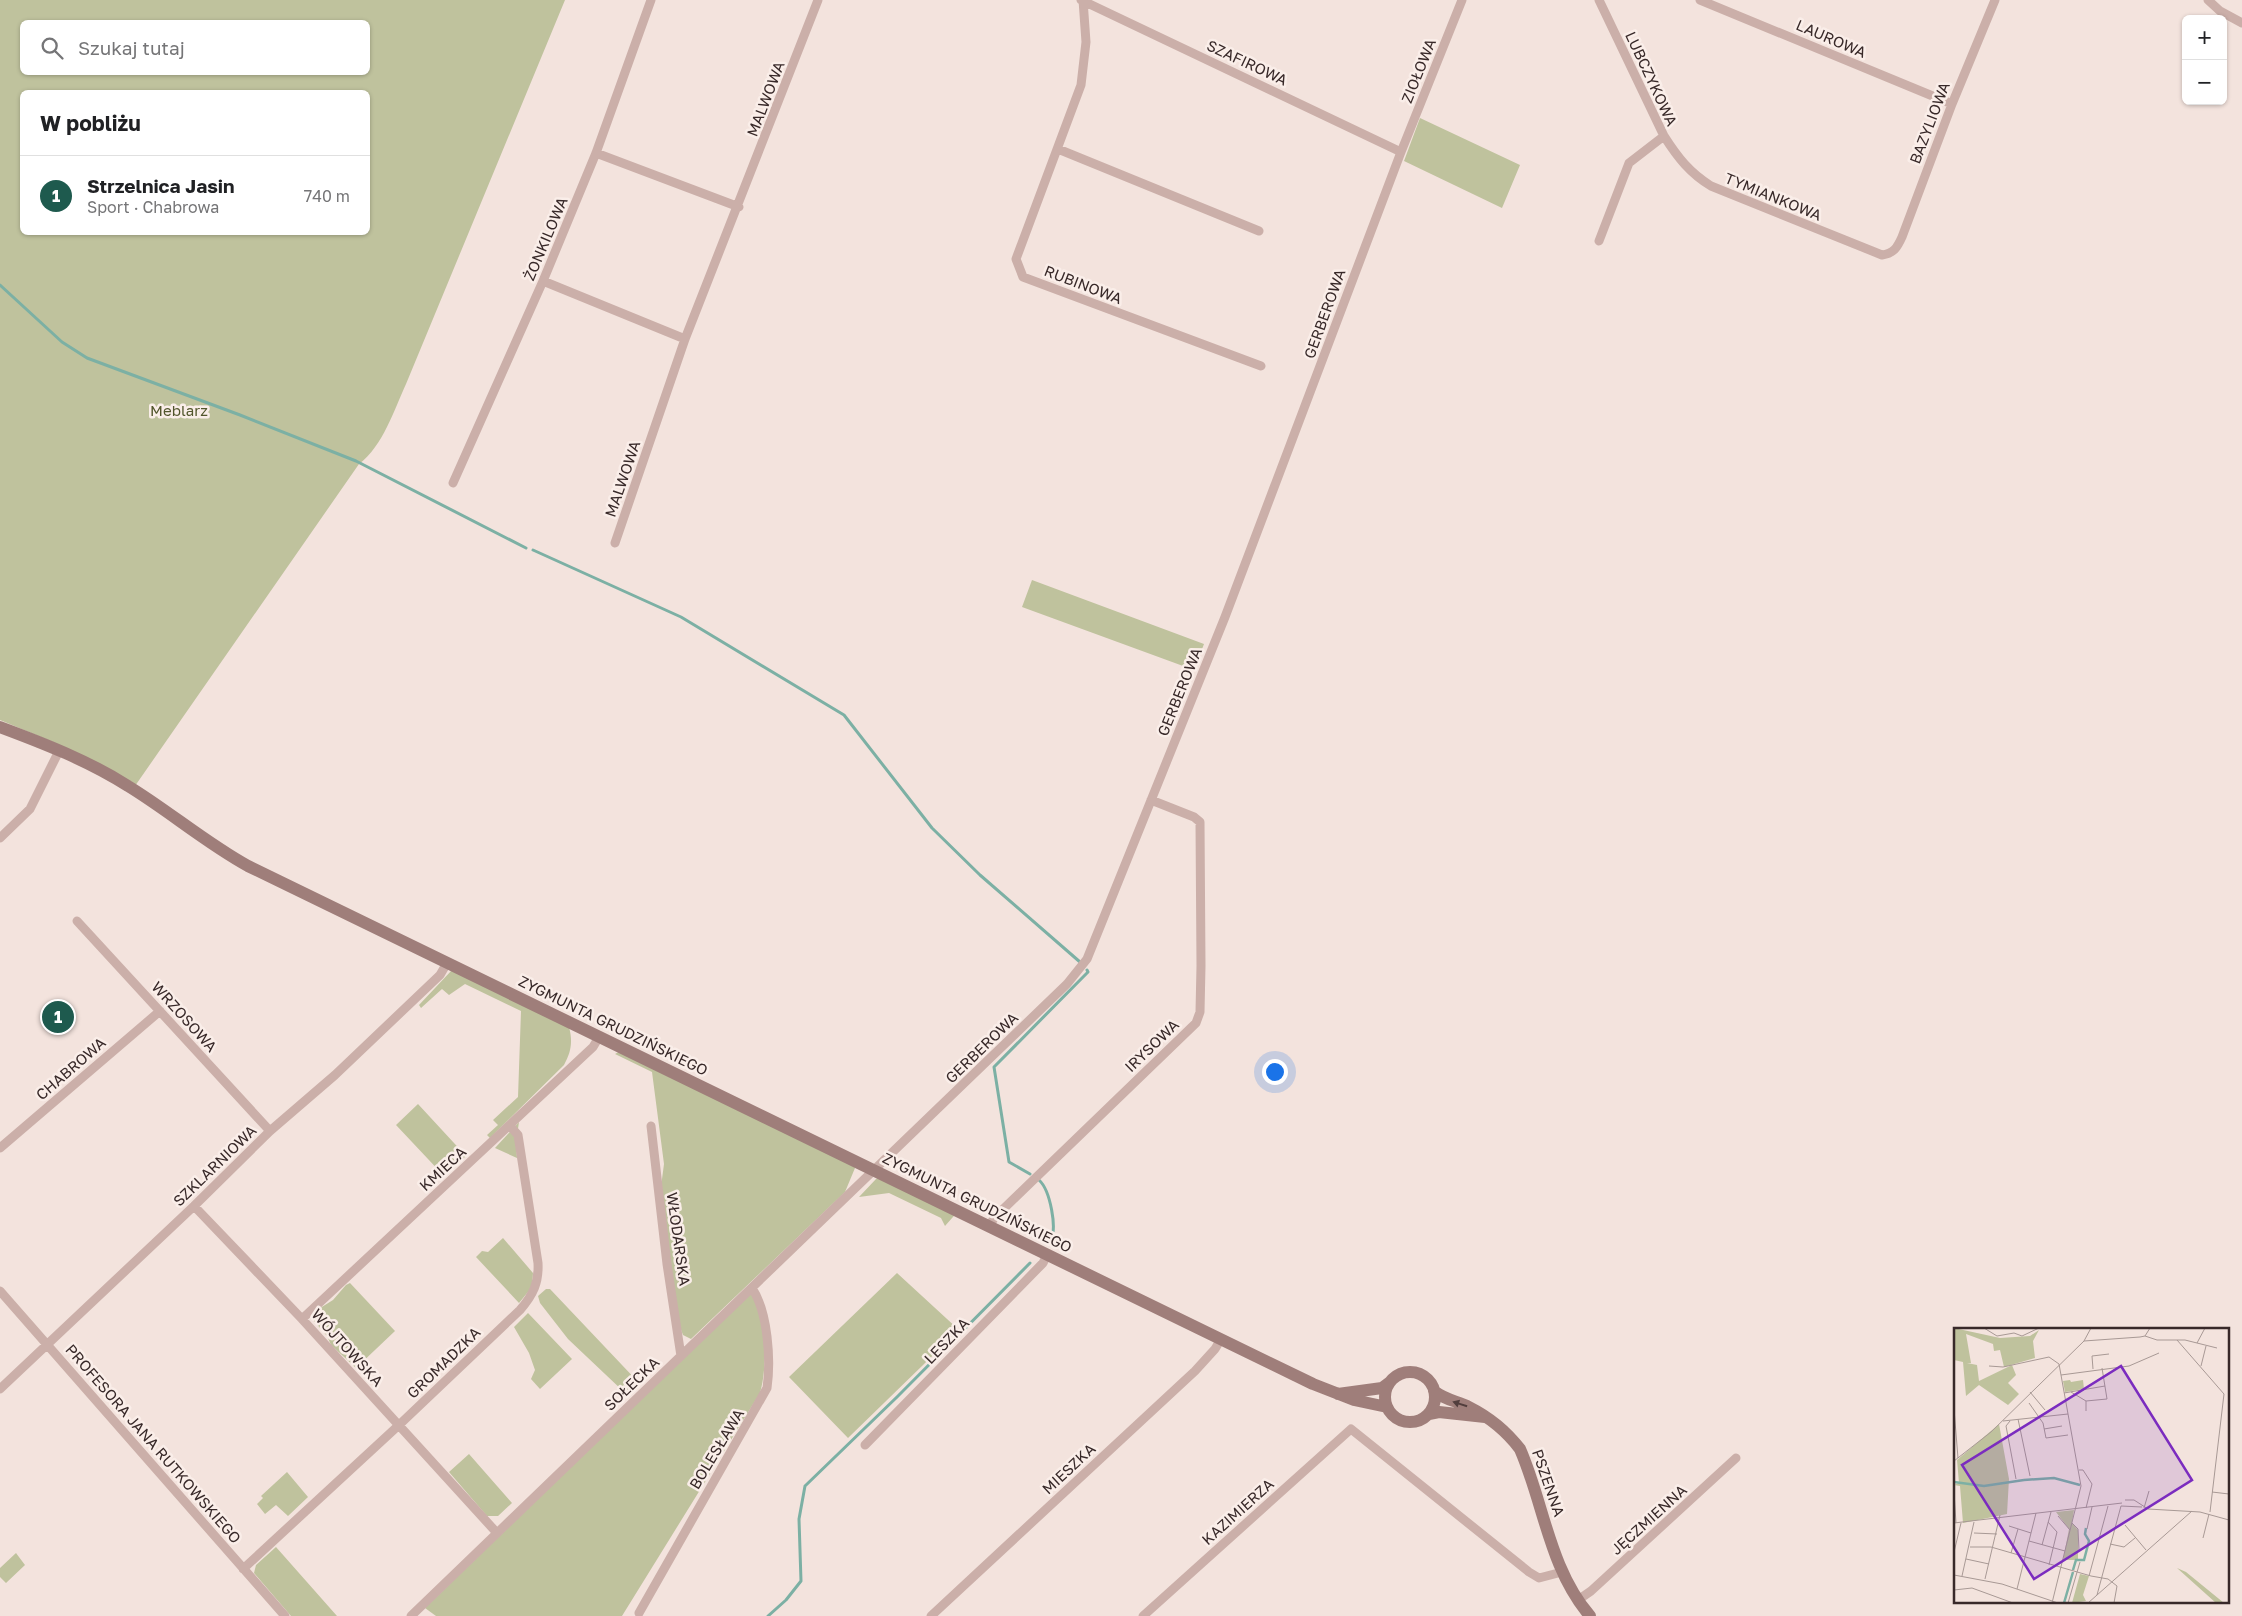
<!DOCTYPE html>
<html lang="pl">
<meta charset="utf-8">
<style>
:root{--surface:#fff;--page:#f6f6f6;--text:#202124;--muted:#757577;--line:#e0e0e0;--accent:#1e5a4e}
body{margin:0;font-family:"Golos Text",sans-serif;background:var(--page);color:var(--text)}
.controls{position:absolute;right:15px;top:15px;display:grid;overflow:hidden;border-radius:8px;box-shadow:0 1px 4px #0004}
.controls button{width:45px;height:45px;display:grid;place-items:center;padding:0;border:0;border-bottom:1px solid var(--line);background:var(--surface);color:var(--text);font:25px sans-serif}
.you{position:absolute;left:1274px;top:1071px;width:18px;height:18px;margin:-12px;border:4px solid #fff;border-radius:50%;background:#1a73e8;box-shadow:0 0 0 8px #1a73e833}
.badge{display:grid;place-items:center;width:32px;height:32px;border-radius:50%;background:var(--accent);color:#fff;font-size:16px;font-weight:700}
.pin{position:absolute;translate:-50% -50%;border:2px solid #fff;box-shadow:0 1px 5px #0006}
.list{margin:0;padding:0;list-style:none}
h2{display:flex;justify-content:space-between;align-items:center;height:65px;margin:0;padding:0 20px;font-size:21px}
h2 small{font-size:16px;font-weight:400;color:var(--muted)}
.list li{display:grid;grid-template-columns:32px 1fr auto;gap:15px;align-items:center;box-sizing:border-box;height:80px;padding:0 20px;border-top:1px solid var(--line)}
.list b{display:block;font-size:19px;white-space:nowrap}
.list p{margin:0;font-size:16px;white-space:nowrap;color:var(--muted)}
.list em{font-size:16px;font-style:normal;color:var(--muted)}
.icon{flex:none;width:28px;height:28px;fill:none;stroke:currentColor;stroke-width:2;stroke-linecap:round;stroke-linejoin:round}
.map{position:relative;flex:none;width:2242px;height:1616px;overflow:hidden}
.search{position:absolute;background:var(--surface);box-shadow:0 1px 4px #0004;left:20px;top:20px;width:350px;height:55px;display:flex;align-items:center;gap:12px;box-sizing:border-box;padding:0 18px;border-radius:8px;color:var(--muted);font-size:19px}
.panel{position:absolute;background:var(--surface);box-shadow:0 1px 4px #0004;left:20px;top:90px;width:350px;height:145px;border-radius:8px}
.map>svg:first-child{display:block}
.green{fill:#bfc29d;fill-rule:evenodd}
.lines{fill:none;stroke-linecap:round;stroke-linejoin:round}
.stream{stroke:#7cb0a4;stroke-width:3}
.street{stroke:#cbafa9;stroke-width:9}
.secondary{stroke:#9f7e7a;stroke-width:12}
.oneway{fill:#523e3d}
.labels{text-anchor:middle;stroke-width:5;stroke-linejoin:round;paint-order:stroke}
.street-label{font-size:15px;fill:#382929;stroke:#faeee9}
.park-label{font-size:15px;fill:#52562c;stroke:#faeee9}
.inset-river{fill:none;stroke:#7cb0a4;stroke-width:2.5}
.inset-road{fill:none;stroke:#a89995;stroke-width:1}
.view{fill:#7b2cbf;fill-opacity:0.15;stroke:#7b2cbf;stroke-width:2.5}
.inset-edge{fill:none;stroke:#382929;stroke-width:2.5}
</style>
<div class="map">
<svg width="2242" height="1616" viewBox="0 0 2242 1616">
<rect width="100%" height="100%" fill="#f3e3dd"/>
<path class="green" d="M 0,0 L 565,0 L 406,384 C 394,410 383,446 359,464 L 135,786 L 53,742 L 0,720 ZM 22,22 L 368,22 L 368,72 L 22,72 ZM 22,92 L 368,92 L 368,232 L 22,232 Z
M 1420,118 L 1520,165 L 1502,208 L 1404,161 Z
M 1032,580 L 1204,644 L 1194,670 L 1022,607 Z
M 452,970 L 569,1027 C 573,1042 571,1052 564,1065 L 490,1138 L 487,1135 L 498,1125 L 493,1120 L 518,1097 L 521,1011 L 465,984 L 449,995 L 442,989 L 421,1008 L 419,1005 Z
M 624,1049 L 852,1159 L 855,1168 L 845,1192 L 691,1339 L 683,1335 L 680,1327 L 660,1194 L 664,1164 L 652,1072 L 615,1054 Z
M 418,1104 L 466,1156 L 444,1176 L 396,1125 Z
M 519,1122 L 516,1142 L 517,1158 L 495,1148 Z
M 884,1175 L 960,1209 L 945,1226 L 941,1218 L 889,1193 L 859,1197 L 876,1179 Z
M 503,1238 L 533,1273 L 532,1287 L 519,1303 L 476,1257 L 482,1251 L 488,1252 Z
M 897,1273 L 959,1330 L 848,1438 L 789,1377 Z
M 350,1283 L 395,1331 L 356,1368 L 331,1345 L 327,1336 L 314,1321 L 317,1310 L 333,1300 L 346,1285 Z
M 546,1289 L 550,1289 L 640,1384 L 628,1394 L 624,1392 L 568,1339 L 540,1303 L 538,1296 Z
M 752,1292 C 766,1318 768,1365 760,1393 L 622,1616 L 436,1616 L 425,1608 Z
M 528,1313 L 572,1359 L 540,1389 L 531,1379 L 535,1370 L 529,1353 L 514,1327 Z
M 469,1454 L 512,1503 L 498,1516 L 487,1516 L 449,1472 Z
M 287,1472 L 308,1497 L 288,1516 L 276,1505 L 265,1514 L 257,1504 L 263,1498 L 261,1496 Z
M 276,1547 L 337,1616 L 291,1616 L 254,1573 L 256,1565 Z
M 16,1553 L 25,1565 L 6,1583 L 0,1577 L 0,1568 Z"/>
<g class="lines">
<path class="stream" d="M 0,285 L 62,342 L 87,358 L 240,415 L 356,461 L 526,548
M 533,550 L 681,617 L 844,715 L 932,828 L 980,875 L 1080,962
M 1030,1174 L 1009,1162 L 994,1067 L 1088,972 L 1087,970
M 1039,1180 C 1050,1190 1058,1229 1050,1242
M 768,1616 L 786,1600 L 801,1581 L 799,1519 L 805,1486 L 897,1397 L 1030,1263"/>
<path class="street" d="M 1081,0 L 1401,152
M 1083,0 L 1086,42 L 1081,85 L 1016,259 L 1023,277 L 1261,366
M 1599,0 L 1664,136 L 1629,163 L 1599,241
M 1700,0 L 1952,104
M 2208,0 L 2220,11 L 2242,23
M 1664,136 C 1678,158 1690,173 1711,186 L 1882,255 C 1894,253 1897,248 1902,237 L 1952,104 L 1995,0
M 1058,149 L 1259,231
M 596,153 L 739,207
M 543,281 L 685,339
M 453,483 L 543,281 L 596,153 L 651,0
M 615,543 L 685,339 L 818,0
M 0,838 L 30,809 L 59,751
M 77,921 L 270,1131
M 651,1126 L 667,1264 L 681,1356
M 0,1148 L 160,1011
M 194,1206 L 302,1319 L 497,1533
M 989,1227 L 994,1218 L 1196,1023 L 1200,1012 L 1201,966 L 1200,822 L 1194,817 L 1151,800
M 0,1291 L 285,1616
M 302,1319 L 593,1047 L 599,1037
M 0,1389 L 194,1206 L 270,1131 L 335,1075 L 440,975 L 447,963
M 865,1445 L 1043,1263 L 1047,1255
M 243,1569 L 399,1425 L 520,1310 C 533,1295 539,1283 538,1263 L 518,1135 L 510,1126
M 1578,1600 L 1591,1591 L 1736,1458
M 639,1613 L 767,1388 C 771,1360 768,1312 752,1288
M 411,1616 L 1067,984 L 1087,959 L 1225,617 L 1401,152 L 1462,0
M 931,1616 L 1195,1371 L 1215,1349 L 1221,1339
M 1143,1616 L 1351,1429 L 1529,1572 L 1539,1578 L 1562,1572"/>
<path class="secondary" d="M 0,727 C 43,743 89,761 128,786 C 169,811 206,843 248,866 L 1313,1384 L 1354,1400 L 1387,1407
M1385 1397a25 25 0 1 1 50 0a25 25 0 1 1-50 0Z
M 1434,1391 C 1445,1400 1457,1401 1469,1407 C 1489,1417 1507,1432 1520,1449 C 1544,1504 1549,1568 1590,1616
M 1338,1394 L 1382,1388 L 1390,1382
M 1429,1414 L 1439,1412 L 1485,1417"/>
</g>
<defs><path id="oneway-solid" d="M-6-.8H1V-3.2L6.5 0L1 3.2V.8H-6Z" transform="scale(1.25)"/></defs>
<use class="oneway" href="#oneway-solid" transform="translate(1460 1404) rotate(-162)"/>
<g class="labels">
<g class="street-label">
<text transform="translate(1831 39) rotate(23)" y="5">LAUROWA</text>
<text transform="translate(1247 63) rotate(25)" y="5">SZAFIROWA</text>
<text transform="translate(1419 71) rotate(-68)" y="5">ZIOŁOWA</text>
<text transform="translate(1651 79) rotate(65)" y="5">LUBCZYKOWA</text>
<text transform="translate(766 99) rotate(-69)" y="5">MALWOWA</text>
<text transform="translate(1930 123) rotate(-69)" y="5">BAZYLIOWA</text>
<text transform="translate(1773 197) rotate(22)" y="5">TYMIANKOWA</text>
<text transform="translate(546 239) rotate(-67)" y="5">ŻONKILOWA</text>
<text transform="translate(1083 285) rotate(21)" y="5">RUBINOWA</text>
<text transform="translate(1325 314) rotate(-70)" y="5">GERBEROWA</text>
<text transform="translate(623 479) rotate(-71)" y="5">MALWOWA</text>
<text transform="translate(1180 692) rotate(-68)" y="5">GERBEROWA</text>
<text transform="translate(184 1017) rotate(48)" y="5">WRZOSOWA</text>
<text transform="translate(613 1026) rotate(26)" y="5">ZYGMUNTA GRUDZIŃSKIEGO</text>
<text transform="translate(1152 1046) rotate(-44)" y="5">IRYSOWA</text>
<text transform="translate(982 1048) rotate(-44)" y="5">GERBEROWA</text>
<text transform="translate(71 1069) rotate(-41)" y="5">CHABROWA</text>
<text transform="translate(215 1166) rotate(-44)" y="5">SZKLARNIOWA</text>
<text transform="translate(443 1169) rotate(-43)" y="5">KMIECA</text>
<text transform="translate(977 1203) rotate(26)" y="5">ZYGMUNTA GRUDZIŃSKIEGO</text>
<text transform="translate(678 1239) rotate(82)" y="5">WŁODARSKA</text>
<text transform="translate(947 1341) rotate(-46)" y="5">LESZKA</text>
<text transform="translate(347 1348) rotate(48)" y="5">WÓJTOWSKA</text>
<text transform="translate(444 1363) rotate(-44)" y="5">GROMADZKA</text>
<text transform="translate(632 1384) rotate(-44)" y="5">SOŁECKA</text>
<text transform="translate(153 1444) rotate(49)" y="5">PROFESORA JANA RUTKOWSKIEGO</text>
<text transform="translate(717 1449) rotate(-59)" y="5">BOLESŁAWA</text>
<text transform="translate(1069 1469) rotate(-43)" y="5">MIESZKA</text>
<text transform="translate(1548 1483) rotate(71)" y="5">PSZENNA</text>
<text transform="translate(1238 1512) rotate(-42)" y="5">KAZIMIERZA</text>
<text transform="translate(1649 1520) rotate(-42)" y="5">JĘCZMIENNA</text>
</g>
<g class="park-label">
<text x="179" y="416">Meblarz</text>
</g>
</g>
<g transform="translate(1954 1328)">
<rect width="275" height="275" fill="#f3e3dd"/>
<path d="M 0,0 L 46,10 L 76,8 L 85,2 L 79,13 L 81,30 L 50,39 L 46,22 L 40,23 L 39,16 L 12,6 L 17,35 L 13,35 L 23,37 L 25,53 L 58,37 L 62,47 L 54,55 L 65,66 L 54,77 L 25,57 L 12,68 L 9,34 L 0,32 ZM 116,52 L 117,54 L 129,52 L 130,61 L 111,64 L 109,53 ZM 45,96 L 55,151 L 53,186 L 9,195 L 6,158 L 0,157 L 5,155 L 3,132 ZM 120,182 L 118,195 L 124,202 L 124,232 L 109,232 L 115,201 L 102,184 ZM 223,240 L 232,244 L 270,275 L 262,275 ZM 126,246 L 135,248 L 129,267 L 132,273 L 118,275 Z" fill="#bfc29d"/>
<path class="inset-river" d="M 70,152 L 100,150 L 126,157M 0,154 L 30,158 L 70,152M 119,242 L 122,232 L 130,232 L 135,213 L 131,206 L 132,200M 110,275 L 119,244"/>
<path class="inset-road" d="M 30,0 L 43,8 L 60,5 L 68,8 L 85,0M 191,8 L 203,12 L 231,12 L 263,20M 223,12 L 270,66 L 256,184M 130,13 L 186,9 L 191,8 L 196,0M 243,15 L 251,0M 35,38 L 49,39 L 95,29 L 105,36M 247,38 L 252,18M 139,41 L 138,28 L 155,26M 107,47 L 175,38 L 205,25M 76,64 L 91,82M 117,64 L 132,73 L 132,83M 110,65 L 151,58M 132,73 L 153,71 L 148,40M 75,75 L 89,95 L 92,110 L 114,107M 0,81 L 4,130M 64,91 L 76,148M 49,93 L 114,86M 56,93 L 52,98 L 62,151M 90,101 L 108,98M 0,133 L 37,104 L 130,13 L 137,0M 125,142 L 129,142 L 138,156 L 132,180M 0,164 L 2,195M 258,164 L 275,166M 171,172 L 180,172 L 194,181 L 246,184 L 275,192M 190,180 L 195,163M 104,188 L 116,202M 94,194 L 103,204 L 95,237M 0,195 L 168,175M 118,195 L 124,201 L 125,222M 171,197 L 192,222M 55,198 L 77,205M 133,201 L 138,179M 20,205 L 43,206M 249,210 L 255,186M 75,213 L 111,223M 156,216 L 170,219 L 181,210M 88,217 L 97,184M 16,219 L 37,219 L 137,248 L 154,251 L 163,258 L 160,275M 0,224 L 7,195M 57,225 L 64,201M 12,231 L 35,236M 0,247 L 48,256 L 104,275M 8,248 L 20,194M 135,248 L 154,178M 31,251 L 46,187M 63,261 L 82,185M 0,262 L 18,260 L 59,275M 143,267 L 167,178 L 188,179M 98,275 L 127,158 L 105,36M 114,275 L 126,234M 134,275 L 238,183"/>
<path class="view" d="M 167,38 L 238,152 L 80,251 L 8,137 Z"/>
<rect width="275" height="275" class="inset-edge"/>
</g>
</svg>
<div class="controls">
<button>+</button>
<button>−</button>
</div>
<div class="you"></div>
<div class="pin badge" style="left:58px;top:1017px">1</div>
<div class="search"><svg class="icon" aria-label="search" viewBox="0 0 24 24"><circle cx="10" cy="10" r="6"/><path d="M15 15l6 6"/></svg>Szukaj tutaj</div>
<section class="panel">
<h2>W pobliżu<small></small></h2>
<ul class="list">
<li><span class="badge">1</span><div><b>Strzelnica Jasin</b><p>Sport · Chabrowa</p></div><em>740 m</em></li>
</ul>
</section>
</div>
